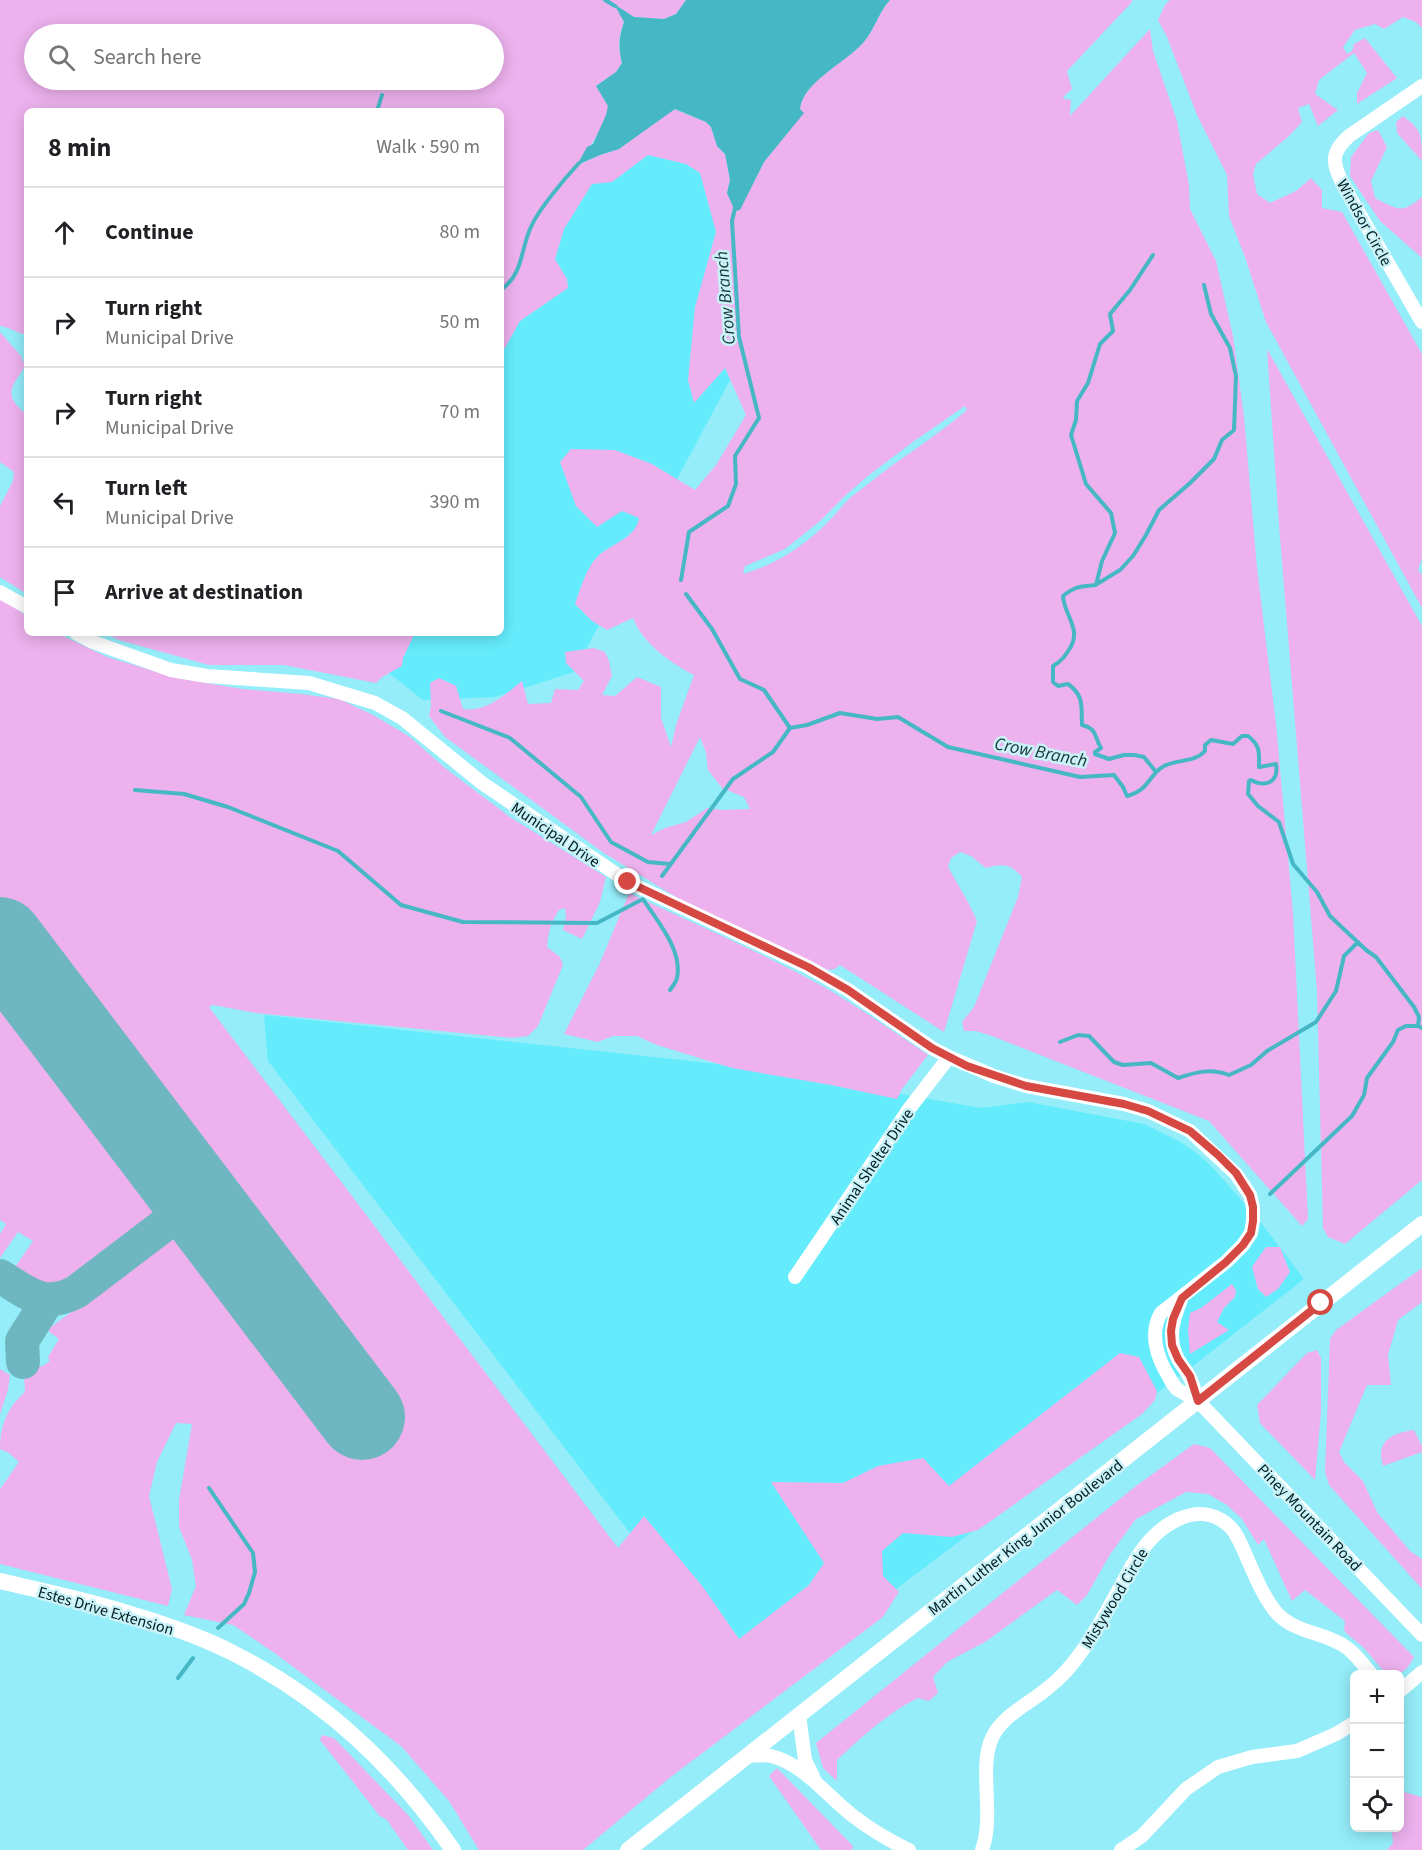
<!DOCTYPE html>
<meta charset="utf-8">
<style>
:root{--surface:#fff;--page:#f2f2f2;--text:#202124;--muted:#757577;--line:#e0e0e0}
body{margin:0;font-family:"Source Sans 3",sans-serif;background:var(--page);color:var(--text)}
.controls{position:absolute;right:18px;bottom:18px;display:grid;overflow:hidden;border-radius:9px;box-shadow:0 3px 15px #0003}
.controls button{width:54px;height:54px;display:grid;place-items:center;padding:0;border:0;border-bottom:2px solid var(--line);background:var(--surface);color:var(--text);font:30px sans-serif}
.stop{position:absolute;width:18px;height:18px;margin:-14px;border:4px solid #d64842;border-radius:50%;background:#fff}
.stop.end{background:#d64842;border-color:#fff;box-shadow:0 2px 6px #0008}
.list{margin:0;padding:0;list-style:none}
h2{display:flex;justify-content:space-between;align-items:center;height:78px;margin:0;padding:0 24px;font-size:26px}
h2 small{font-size:20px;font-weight:400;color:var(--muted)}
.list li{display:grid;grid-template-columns:39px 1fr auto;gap:18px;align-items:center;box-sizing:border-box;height:90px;padding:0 24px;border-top:2px solid var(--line)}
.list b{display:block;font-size:22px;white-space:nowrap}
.list p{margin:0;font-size:20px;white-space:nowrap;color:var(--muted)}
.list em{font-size:20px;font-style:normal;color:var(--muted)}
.icon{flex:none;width:33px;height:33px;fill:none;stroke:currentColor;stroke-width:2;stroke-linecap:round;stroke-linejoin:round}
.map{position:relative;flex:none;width:1422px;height:1850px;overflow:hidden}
.search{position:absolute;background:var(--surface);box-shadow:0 3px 15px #0003;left:24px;top:24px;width:480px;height:66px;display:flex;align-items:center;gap:15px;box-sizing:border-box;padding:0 21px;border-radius:33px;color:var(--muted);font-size:22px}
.panel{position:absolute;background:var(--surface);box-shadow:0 3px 15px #0003;left:24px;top:108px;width:480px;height:528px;border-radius:9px}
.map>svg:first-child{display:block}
.built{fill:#65ecfc}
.green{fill:#edb1ed;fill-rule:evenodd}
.water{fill:#46b7c5}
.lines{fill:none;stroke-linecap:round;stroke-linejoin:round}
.stream{stroke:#46b7c5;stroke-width:4}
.taxiway{stroke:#6eb7c1;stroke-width:34}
.runway{stroke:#6eb7c1;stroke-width:86}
.minor{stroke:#fff;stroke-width:14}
.major{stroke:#fff;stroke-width:16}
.route{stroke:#d64842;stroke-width:8}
.labels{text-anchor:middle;stroke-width:5;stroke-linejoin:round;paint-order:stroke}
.street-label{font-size:16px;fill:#021c20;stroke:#c9f3f8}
.water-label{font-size:18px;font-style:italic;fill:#1a3336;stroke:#c9f3f8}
</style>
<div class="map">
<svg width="1422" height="1850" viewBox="0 0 1422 1850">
<rect width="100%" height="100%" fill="#94edf9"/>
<path class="built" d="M 697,120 L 753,337 L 574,672 L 495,697 L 423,700 L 338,633 L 501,633 L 501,273 L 577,165 Z
M 264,1015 L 746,1067 L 981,1108 L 1028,1102 L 1144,1124 L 1179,1141 L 1198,1154 L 1212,1167 L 1255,1215 L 1304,1279 L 1193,1366 L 752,1697 L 643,1550 L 268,1061 Z"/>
<path class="green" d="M 0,0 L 686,0 L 676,14 L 664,19 L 634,17 L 615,5 L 624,22 C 618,37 618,47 622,63 L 616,72 L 596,86 C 599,91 606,100 608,106 C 610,119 585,154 578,165 L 600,155 L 619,149 L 674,109 L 706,122 L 711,127 L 717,146 L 725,154 L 730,180 L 727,193 L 730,199 L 754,182 L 764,162 L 803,113 L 800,109 C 803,81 845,63 863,43 C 874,31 878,13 890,0 L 1132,0 L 1132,2 L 1067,71 L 1072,89 L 1063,97 L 1065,99 L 1071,100 L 1070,116 L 1150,29 L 1153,51 L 1177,121 L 1189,185 L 1190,209 L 1216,261 L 1233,336 L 1244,416 L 1257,568 L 1276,724 L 1293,913 L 1308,1219 L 1302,1226 L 1209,1121 L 992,1036 L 976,1031 L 964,1031 L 962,1022 L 974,1007 L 1018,897 L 1022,877 C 1011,864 1002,863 986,868 L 971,856 L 960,852 L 951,858 L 948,867 L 969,904 L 977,921 L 944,1032 L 840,965 L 835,969 L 827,970 L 789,951 L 697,910 L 604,853 L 445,737 L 429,716 L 431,706 L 430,683 L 439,678 L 456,686 L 463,709 C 486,713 506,694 522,681 L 528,704 L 551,703 L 555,689 L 578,690 L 584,681 L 566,663 L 565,652 L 594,648 L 605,652 L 609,661 L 612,676 L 602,695 L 615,696 L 637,677 L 661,687 L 661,718 L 671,747 L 676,725 L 694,675 C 671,663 643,644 633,618 L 607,630 L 592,621 L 575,604 C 580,589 587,567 598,556 C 611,544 636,538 639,518 L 622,511 L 597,527 L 576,506 L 560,462 L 571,449 L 615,450 L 652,464 L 695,490 L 716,465 L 746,415 L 725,368 L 694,403 L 688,380 L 695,307 L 716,232 L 700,173 L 686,164 L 648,155 L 612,182 L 592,184 L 564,229 L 555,259 L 567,279 L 568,288 L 520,321 L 505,348 L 501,348 L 501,111 L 27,111 L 27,335 C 17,333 9,327 0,326 ZM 34,34 L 494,34 L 494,80 L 34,80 ZM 965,406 L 967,410 C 937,436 903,456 872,481 C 865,487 857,492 850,498 C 840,508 832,519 822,528 C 799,549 774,565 743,574 L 745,566 L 785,549 L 820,521 L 848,493 L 869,475 L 914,441 ZM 700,737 L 706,753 L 708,770 L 722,788 L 744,797 L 750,809 L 722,810 L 707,808 L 686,822 L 665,828 L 651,835 Z
M 1170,0 L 1422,0 L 1422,28 L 1416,22 L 1403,17 L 1384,29 L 1375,24 L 1355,30 L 1343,47 L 1347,54 L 1352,51 L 1354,44 L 1365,38 L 1397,78 L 1357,104 L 1357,93 L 1367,73 L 1354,53 L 1319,80 L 1315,94 L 1338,110 L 1318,126 L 1309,104 L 1298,108 L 1302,122 L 1289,136 L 1256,164 L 1253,174 L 1257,194 L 1270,203 L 1296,191 L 1311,178 L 1322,190 L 1322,208 L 1342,212 L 1422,354 L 1422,558 L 1418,570 L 1422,575 L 1422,608 L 1266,322 L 1245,257 L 1229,216 L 1227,175 L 1197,115 L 1167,37 L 1158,20 L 1165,5 Z
M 1403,116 C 1422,130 1422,135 1422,161 L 1397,133 L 1396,122 Z
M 1378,130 L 1387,147 L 1371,181 L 1375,198 C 1398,209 1401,215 1422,197 L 1422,258 L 1380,221 L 1350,176 L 1351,157 L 1369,133 Z
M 0,332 L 21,356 L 25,366 C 22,372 13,383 12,389 C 9,400 20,409 27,415 L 27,594 L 0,577 L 0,506 L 13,481 L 14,472 L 0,462 Z
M 1267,349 L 1422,626 L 1422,1180 L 1345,1244 L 1328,1237 L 1323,1228 L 1317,991 L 1279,525 Z
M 0,598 L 27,616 L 27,633 L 57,633 L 107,657 L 177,678 L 242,689 L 301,694 L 339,699 L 373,715 L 410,737 L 445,768 L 510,817 L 606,877 L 600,902 L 582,939 L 563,930 L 566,917 L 565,908 L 559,910 C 551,922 548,933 547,947 L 560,957 L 563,965 L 538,1026 L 528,1036 L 512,1038 L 256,1013 L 213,1005 L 209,1007 L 618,1548 L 644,1516 L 703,1587 L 739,1639 L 809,1585 L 824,1563 L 771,1482 L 843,1483 L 878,1466 L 923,1458 L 949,1486 L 1120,1353 L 1139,1357 L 1157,1391 L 1155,1400 L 1142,1414 L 978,1530 L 952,1537 L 903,1533 L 882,1551 L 883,1576 L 899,1592 L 883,1617 L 672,1776 L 583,1850 L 479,1850 L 449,1801 L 401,1746 L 273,1652 L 233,1625 L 184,1615 L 196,1586 L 192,1560 L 179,1527 L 179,1500 L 192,1424 L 176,1423 L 157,1462 L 149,1496 L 172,1589 L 168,1606 L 0,1564 L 0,1489 L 19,1462 L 9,1453 L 0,1449 C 0,1433 3,1420 12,1406 C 15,1401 21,1397 25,1391 L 24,1377 L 29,1362 L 38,1363 L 41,1367 L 50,1361 L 48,1357 L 59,1339 L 47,1330 L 86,1301 L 68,1279 C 48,1292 32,1279 15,1267 L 33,1241 L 18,1232 L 0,1258 L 0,1234 L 6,1224 L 0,1220 Z
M 104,633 L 415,633 L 403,658 L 402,666 L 382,677 L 376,683 L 284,665 L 209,665 L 119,640 Z
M 629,893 C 694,924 761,952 824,987 C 860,1008 894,1032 928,1055 L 902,1089 L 897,1099 L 831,1085 L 732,1068 L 657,1045 L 637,1036 L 613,1036 L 598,1042 L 564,1034 L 600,963 Z
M 1266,1247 L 1280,1247 L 1290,1272 L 1278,1289 L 1266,1297 L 1258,1289 L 1252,1267 Z
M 1422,1268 L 1422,1302 L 1398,1320 L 1388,1355 L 1391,1385 L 1367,1385 L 1339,1452 L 1344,1462 L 1363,1481 L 1377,1512 L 1410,1551 L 1422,1559 L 1422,1589 L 1329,1485 L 1325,1472 L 1330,1339 L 1336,1330 Z
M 1232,1284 L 1236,1290 L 1235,1297 L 1224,1308 L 1217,1322 L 1229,1330 L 1190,1354 L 1188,1330 L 1190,1313 L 1201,1308 Z
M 1317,1350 L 1321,1358 L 1321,1412 L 1315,1480 L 1260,1423 L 1257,1405 L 1307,1353 Z
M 0,1369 L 10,1375 L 8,1390 L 0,1414 Z
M 1414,1430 L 1422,1446 L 1422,1452 L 1383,1466 C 1375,1440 1393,1433 1414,1430 Z
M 1194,1444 L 1210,1448 L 1414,1657 C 1407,1671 1402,1675 1386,1674 L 1363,1647 L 1347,1634 L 1344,1630 L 1345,1621 L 1305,1590 L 1292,1601 L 1264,1539 L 1258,1545 L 1242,1519 L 1227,1505 L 1208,1494 L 1186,1492 L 1136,1519 L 1109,1556 L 1087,1595 L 1077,1605 L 1057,1590 L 985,1642 L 947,1662 L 933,1677 L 938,1693 L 929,1701 L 918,1698 C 887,1713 862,1737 837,1760 L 837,1781 L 823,1768 L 816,1743 L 1136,1486 Z
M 322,1735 L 334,1738 L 408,1815 L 433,1850 L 408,1850 L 387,1820 L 379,1815 L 320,1740 Z
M 777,1768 L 853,1846 L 852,1850 L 821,1850 L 769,1776 Z
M 1400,1791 L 1422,1797 L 1422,1850 L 1387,1850 L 1393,1843 L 1392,1833 L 1389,1828 L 1400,1828 Z"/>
<path class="water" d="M 686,0 L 890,0 C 878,13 874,31 863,43 C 845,63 803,82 800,109 L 804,113 L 764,162 L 740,210 L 735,211 L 727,193 L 730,180 L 725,154 L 717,146 L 711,127 L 706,122 L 675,109 L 619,149 L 600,155 L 577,165 L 587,147 L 593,144 L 606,115 L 608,106 L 596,86 L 616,72 L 622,63 C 618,47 619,37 624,22 L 614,4 L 634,17 L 664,19 L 676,14 Z"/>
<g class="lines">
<path class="stream" d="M 605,0 L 615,6
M 377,111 L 382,95
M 1153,255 L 1130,290 L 1110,314 L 1113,331 L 1100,344 L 1088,383 L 1077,401 L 1076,420 L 1071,435 L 1086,484 L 1111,513 L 1115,533 L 1102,561 L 1096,585 C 1082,586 1075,586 1063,596 C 1064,615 1082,629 1070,648 C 1065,656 1062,661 1053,666 L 1053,682 L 1058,686 L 1068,684 C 1085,696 1081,708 1082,725 C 1098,729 1094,737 1101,748 L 1095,752 L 1095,754 L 1109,759 L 1124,755 L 1134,755 L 1144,757 L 1156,772
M 501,290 C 524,273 520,250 531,227 C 538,210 566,177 579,163
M 681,580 L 689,532 L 728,506 L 736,484 L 735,456 L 759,418 L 739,337 L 732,221 L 735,208
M 1097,584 L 1120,570 L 1133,556 L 1146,535 L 1159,510 L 1189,484 L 1214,459 L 1222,440 L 1234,430 L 1236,376 L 1230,348 L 1211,314 L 1204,285
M 686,594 L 712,629 L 740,679 L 764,690 L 790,728 L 807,725 L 840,713 L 877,719 L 898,717 L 948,747 L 1080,777 L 1114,775 L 1123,787 L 1127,796 C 1150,790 1148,775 1164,766 C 1178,759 1194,763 1205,751 L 1205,745 L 1211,740 L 1233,744 L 1242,736 L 1248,736 C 1261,746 1259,753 1259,767 L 1276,764 C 1279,782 1266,788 1251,780 L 1249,781 L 1248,794 L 1258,806 L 1279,822 L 1293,864 L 1317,892 L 1330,916 L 1366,950 L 1376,957 L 1414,1007 L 1419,1017 L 1418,1026 L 1422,1028
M 441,711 L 510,738 L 581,797 L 611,842 L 648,862 L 670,864
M 135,790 L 184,794 L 228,807 L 338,851 L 401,905 L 463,922 L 597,923 L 643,899 C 657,921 683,950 677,978 C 676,982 673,986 670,990
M 662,876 L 733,779 L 773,752 L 790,728
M 1060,1042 L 1078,1035 L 1089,1036 L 1114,1062 L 1123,1065 L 1151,1063 L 1178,1078 C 1196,1072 1211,1068 1229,1075 L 1251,1065 L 1267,1051 L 1316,1022 L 1336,991 L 1344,956 L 1358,942
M 1270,1194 L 1352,1116 L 1364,1095 L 1367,1078 L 1393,1042 L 1398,1030 L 1406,1026 L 1418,1026
M 209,1488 L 253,1553 L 255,1572 L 249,1593 L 244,1604 L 218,1628
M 178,1678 L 193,1658"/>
<path class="taxiway" d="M 0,1276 C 28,1293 43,1309 76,1292 L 197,1200
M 23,1362 L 22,1341 L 48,1300"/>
<path class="runway" d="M 0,940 L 362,1417"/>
<path class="minor" d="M 1422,86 L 1349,136 C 1329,154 1333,164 1344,187 L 1422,322
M 0,592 L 27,607
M 76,633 L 93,642 L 171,670 L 207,676 L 309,683 L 375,703 L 402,718 L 482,783 L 628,882 L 808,967 L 848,990 L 932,1048 L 949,1057 L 994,1076 L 1026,1086 L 1124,1104 L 1148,1111 L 1190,1131 L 1236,1174 L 1250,1195 L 1253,1207 L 1253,1221 L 1251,1233 L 1243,1245 L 1226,1262 L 1161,1313 C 1149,1333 1157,1358 1169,1377 C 1171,1381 1174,1386 1177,1389 C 1183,1393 1191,1397 1198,1401 L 1422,1635
M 795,1277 L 909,1109 L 949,1057
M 1181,1300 C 1173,1320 1167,1338 1178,1359 C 1181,1364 1185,1369 1188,1374 C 1193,1382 1195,1392 1198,1401
M 1400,1691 L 1422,1672
M 799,1715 L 805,1760 L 815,1781
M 747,1756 C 755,1756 764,1754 771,1756 C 804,1764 827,1796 853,1816 C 870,1829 890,1841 909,1850
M 982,1850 C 995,1814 978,1768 992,1738 C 1002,1715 1031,1703 1049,1687 C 1062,1677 1073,1664 1082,1651 C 1098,1628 1111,1604 1124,1580 C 1129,1571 1134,1561 1140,1553 C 1158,1526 1196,1499 1227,1524 C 1235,1530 1240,1542 1244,1551 C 1253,1571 1261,1593 1275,1611 C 1293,1632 1317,1631 1339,1643 C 1352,1649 1362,1663 1371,1674
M 1121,1850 L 1142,1836 L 1186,1789 L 1218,1767 L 1252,1757 L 1297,1751 L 1336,1734 L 1354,1723"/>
<path class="major" d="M 0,1581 C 46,1592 93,1601 137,1616 C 170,1626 204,1638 235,1654 C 326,1701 395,1766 453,1850
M 628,1850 L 1422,1224"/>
</g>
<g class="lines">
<path class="route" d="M 628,882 L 808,967 L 848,990 L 932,1048 L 967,1066 L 1026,1086 L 1124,1104 L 1148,1111 L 1190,1131 L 1218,1155 L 1236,1173 L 1250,1195 L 1253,1207 L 1253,1221 L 1251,1233 L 1243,1245 L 1226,1262 L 1182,1298 L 1173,1319 L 1171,1331 L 1172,1345 L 1178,1359 L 1190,1376 L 1198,1401 L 1321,1303"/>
</g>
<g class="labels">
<g class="street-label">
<text transform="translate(1365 222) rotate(61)" y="6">Windsor Circle</text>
<text transform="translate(556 834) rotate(34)" y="6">Municipal Drive</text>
<text transform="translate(871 1166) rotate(-56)" y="6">Animal Shelter Drive</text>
<text transform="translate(1310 1517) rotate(46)" y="6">Piney Mountain Road</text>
<text transform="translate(1025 1537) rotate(-38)" y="6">Martin Luther King Junior Boulevard</text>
<text transform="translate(1114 1598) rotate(-59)" y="6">Mistywood Circle</text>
<text transform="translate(106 1610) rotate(16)" y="6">Estes Drive Extension</text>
</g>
<g class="water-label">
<text transform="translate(725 298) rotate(-95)" y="6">Crow Branch</text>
<text transform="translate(1041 752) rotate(11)" y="6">Crow Branch</text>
</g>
</g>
</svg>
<div class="controls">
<button>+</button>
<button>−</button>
<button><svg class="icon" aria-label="locate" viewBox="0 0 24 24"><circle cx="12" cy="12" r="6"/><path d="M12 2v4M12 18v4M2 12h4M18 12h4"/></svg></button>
</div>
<div class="stop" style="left:1321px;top:1303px"></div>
<div class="stop end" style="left:628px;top:882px"></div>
<div class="search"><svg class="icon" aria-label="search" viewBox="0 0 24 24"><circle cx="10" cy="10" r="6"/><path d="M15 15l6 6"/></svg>Search here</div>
<section class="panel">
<h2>8 min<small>Walk · 590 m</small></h2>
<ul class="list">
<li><svg class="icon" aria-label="ahead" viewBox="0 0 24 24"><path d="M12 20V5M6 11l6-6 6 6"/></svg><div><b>Continue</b></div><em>80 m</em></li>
<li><svg class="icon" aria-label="right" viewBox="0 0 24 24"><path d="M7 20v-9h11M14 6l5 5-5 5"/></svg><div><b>Turn right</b><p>Municipal Drive</p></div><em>50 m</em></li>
<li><svg class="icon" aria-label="right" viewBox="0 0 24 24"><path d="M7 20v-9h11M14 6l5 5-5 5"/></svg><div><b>Turn right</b><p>Municipal Drive</p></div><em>70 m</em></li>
<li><svg class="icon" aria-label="left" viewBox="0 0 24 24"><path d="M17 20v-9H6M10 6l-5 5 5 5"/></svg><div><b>Turn left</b><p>Municipal Drive</p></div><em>390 m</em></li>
<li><svg class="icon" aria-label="arrive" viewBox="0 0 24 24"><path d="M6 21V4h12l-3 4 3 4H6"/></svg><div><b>Arrive at destination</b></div></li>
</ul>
</section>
</div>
